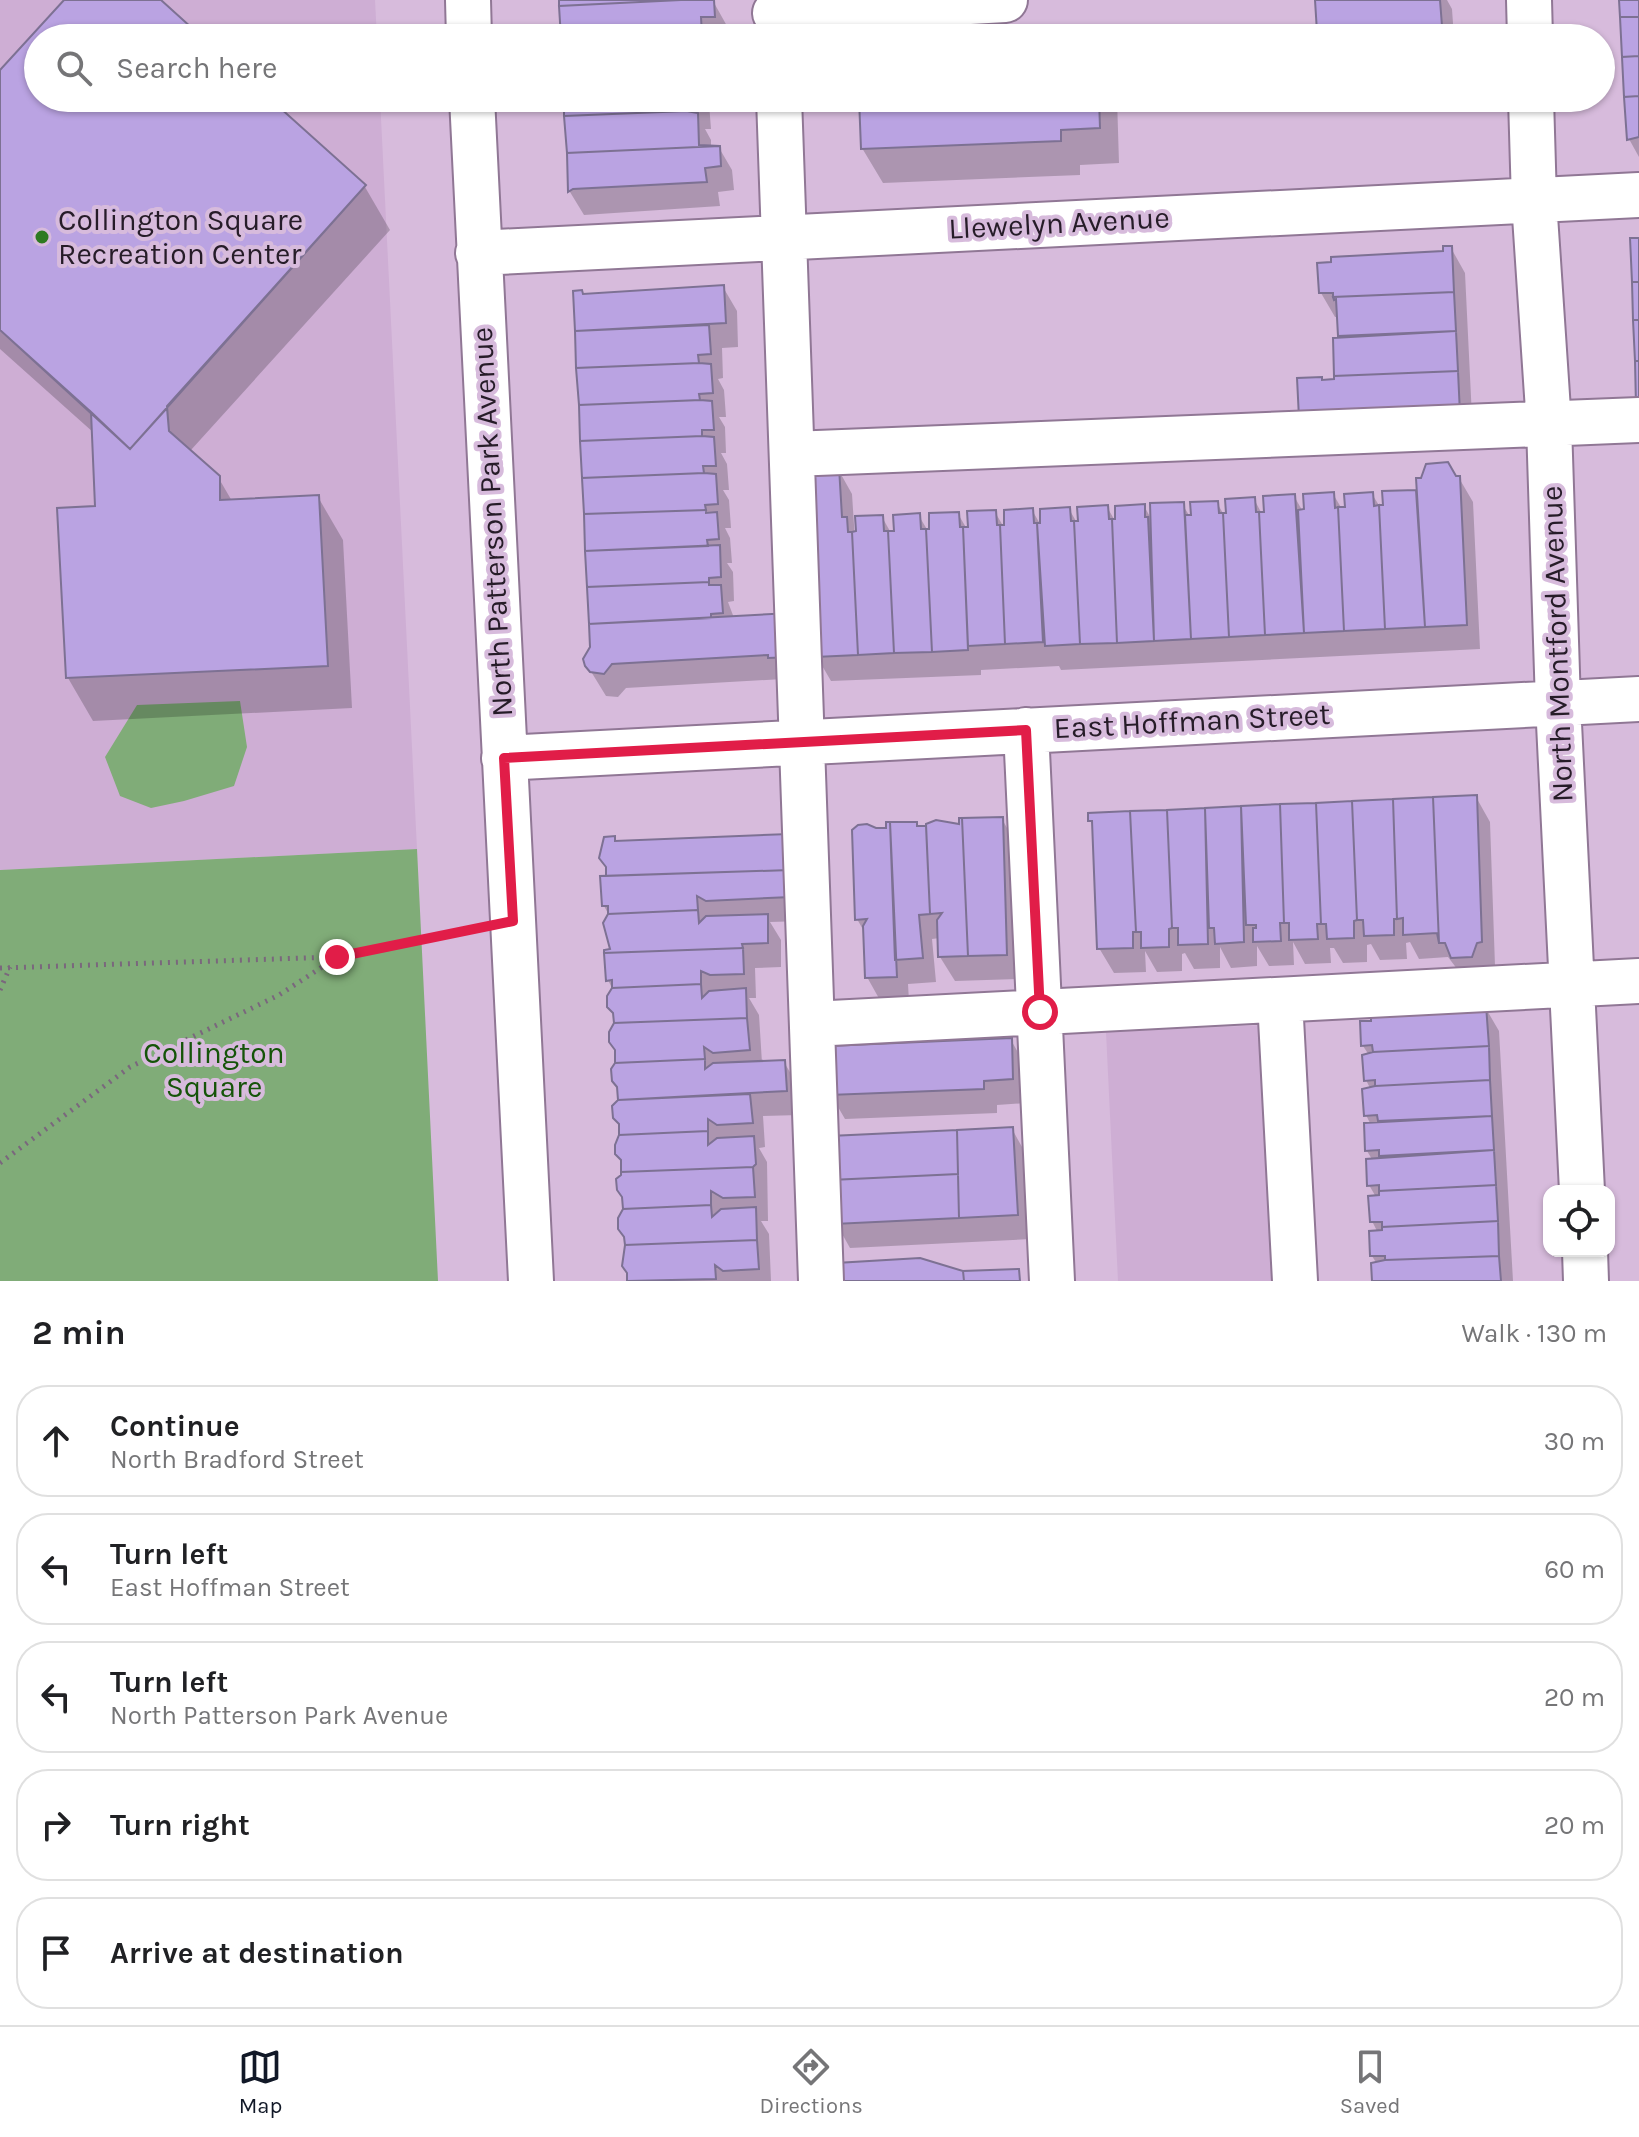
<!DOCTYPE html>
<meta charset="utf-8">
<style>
:root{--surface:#fff;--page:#f6f6f6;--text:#202124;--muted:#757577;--line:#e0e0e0;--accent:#111827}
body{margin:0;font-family:Karla,sans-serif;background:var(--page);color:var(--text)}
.controls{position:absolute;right:24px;bottom:24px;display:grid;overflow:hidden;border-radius:16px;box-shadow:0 2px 6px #0004}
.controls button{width:72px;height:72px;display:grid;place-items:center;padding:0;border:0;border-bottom:2px solid var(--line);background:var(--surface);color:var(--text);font:40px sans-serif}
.stop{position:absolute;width:24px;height:24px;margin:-18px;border:6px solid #e11d48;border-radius:50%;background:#fff}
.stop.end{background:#e11d48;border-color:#fff;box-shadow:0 2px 8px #0008}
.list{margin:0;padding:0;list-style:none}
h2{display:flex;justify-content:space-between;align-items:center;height:104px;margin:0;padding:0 32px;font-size:34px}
h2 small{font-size:26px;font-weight:400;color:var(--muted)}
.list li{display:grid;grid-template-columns:52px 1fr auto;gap:24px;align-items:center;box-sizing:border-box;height:112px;margin:0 16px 16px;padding:0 16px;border:2px solid var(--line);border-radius:32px}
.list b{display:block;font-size:30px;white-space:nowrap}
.list p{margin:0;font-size:26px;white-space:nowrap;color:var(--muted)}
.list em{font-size:26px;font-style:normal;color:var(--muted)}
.icon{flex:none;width:44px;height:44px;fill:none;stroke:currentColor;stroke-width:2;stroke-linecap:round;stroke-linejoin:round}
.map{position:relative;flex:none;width:1639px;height:1281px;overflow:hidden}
.search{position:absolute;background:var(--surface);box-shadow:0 2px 6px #0004;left:24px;right:24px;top:24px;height:88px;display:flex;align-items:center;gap:20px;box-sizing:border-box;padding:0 28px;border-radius:44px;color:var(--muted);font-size:30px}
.sheet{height:744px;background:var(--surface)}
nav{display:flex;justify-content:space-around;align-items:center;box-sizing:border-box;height:112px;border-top:2px solid var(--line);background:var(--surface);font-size:22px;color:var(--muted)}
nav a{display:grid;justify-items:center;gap:4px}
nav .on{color:var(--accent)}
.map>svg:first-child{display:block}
.built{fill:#ceaed4}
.green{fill:#80ac78}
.shadow{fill:#0003}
.building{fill:#baa3e2;stroke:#7d7193;stroke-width:2}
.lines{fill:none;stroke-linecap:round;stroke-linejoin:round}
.minor-casing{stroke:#907795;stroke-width:48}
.path{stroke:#7a677d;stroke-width:5;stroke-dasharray:2 6;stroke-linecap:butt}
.minor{stroke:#fff;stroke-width:44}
.route{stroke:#e11d48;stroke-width:10}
.poi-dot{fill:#2d7a21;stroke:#d7bbdc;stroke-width:3}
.labels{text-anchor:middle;stroke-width:8;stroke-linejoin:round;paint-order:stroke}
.poi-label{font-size:30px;fill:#261c28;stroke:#d7bbdc;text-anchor:start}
.street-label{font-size:30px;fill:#261c28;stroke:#d7bbdc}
.park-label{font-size:30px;fill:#155409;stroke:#d7bbdc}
</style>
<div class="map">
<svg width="1639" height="1281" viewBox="0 0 1639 1281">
<rect width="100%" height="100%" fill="#d7bbdc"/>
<path class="built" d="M 0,0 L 375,0 L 377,38 L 38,38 L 38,98 L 380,98 L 417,849 L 0,870 Z
M 1267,1025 L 1279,1281 L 1118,1281 L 1106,1032 Z"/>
<path class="green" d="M 240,701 L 247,747 L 234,786 L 184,801 L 151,808 L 120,796 L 105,757 L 137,705 Z
M 417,849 L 438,1281 L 0,1281 L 0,870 Z"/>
<path class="shadow" d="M 66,0 L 158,0 L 200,38 L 38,38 L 38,98 L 266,98 L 365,187 L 390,230 L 191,450 L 191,453 L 218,477 L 232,501 L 318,497 L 343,540 L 352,708 L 93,721 L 68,678 L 97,508 L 94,433 L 0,349 L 0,73 Z
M 561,0 L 713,1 L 727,26 L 728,38 L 563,38 Z
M 1317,0 L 1447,0 L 1452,9 L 1454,38 L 1319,38 Z
M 1621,0 L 1639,0 L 1639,157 L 1629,139 Z
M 565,98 L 707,98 L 709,103 L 711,129 L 705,129 L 711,140 L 711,146 L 718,146 L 732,170 L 734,190 L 718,192 L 720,206 L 584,215 L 570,192 Z
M 861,98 L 1117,98 L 1119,163 L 1080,165 L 1080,175 L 883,183 L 862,148 Z
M 1451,248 L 1465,273 L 1473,438 L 1336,381 L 1340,340 L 1339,317 L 1335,317 L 1321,293 L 1445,253 Z
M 723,287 L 737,311 L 738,347 L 722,348 L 723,378 L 718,379 L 724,390 L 726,417 L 719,417 L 725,427 L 726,453 L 721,453 L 727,464 L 729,490 L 723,490 L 729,500 L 731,528 L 725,528 L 730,538 L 732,563 L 727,563 L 733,572 L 734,601 L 728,602 L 734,618 L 804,639 L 783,679 L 626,688 L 618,697 L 606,696 L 587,665 L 592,647 L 575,292 L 584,296 Z
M 838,469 L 852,494 L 855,540 L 882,517 L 891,533 L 896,533 L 919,516 L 928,531 L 958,514 L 970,534 L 995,512 L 1006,531 L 1032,510 L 1043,529 L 1069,509 L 1080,528 L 1107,507 L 1118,526 L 1144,506 L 1153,522 L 1182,504 L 1194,523 L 1217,503 L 1224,515 L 1254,499 L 1262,514 L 1294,496 L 1306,517 L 1333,494 L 1342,509 L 1372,494 L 1380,507 L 1385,507 L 1384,493 L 1418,492 L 1459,478 L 1473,502 L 1480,649 L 1061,670 L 1059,666 L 981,670 L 981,675 L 831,681 L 817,657 Z
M 1476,797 L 1490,822 L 1495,966 L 1467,982 L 1448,957 L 1419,959 L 1410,942 L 1406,943 L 1407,959 L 1380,960 L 1371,944 L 1367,945 L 1367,962 L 1343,963 L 1334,948 L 1330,948 L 1331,963 L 1305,964 L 1293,942 L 1294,965 L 1269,966 L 1257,946 L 1257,966 L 1231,968 L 1220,947 L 1220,968 L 1194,969 L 1185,953 L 1182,954 L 1182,971 L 1157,972 L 1145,951 L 1146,972 L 1114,973 L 1099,948 L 1094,828 L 1090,814 Z
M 1002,819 L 1016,844 L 1020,979 L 955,981 L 940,957 L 940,938 L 932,939 L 936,982 L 908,984 L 909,1001 L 881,1002 L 867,977 L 865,933 L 857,919 L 875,830 L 916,824 L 919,828 L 961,827 Z
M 787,836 L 804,921 L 770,922 L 781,940 L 781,967 L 755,968 L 756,998 L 749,998 L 759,1015 L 762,1063 L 784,1062 L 798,1086 L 800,1115 L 763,1116 L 765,1147 L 759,1148 L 767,1162 L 768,1221 L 761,1221 L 769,1234 L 771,1281 L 629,1281 L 623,1164 L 617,1154 L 621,1138 L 618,1064 L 611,1032 L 616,1028 L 612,988 L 608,980 L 613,950 L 610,917 L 604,906 L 614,838 L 616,843 Z
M 1485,1007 L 1499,1031 L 1513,1281 L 1374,1281 L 1377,1264 L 1372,1256 L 1378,1233 L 1372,1221 L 1376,1197 L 1369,1185 L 1373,1161 L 1367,1151 L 1371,1125 L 1366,1115 L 1371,1090 L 1366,1080 L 1369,1055 L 1363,1046 Z
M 1011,1040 L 1025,1065 L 1026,1103 L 997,1105 L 997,1113 L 845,1119 L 831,1095 Z
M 1012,1129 L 1026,1154 L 1031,1239 L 850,1248 L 836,1223 Z"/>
<path class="building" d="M 64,0 L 161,0 L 203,38 L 38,38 L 38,98 L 269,98 L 366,185 L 167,406 L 169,431 L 220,476 L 220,500 L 319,495 L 328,666 L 66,678 L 57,508 L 95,506 L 91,412 L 0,330 L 0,70 Z
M 64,0 L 161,0 L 203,38 L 38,38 L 38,98 L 269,98 L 366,185 L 130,449 L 0,330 L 0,70 Z
M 559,0 L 681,0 L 559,6 Z
M 681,0 L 714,0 L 715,17 L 701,17 L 702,35 L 711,36 L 561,38 L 559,6 Z
M 1315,0 L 1440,0 L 1442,26 L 1317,32 Z
M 1619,0 L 1639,0 L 1639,17 L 1620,17 Z
M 1620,17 L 1639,17 L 1639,56 L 1622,57 Z
M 1442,26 L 1442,38 L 1317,38 L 1317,32 Z
M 1055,33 L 1055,38 L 925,38 Z
M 1639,56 L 1639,96 L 1624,97 L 1622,57 Z
M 1639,96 L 1639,137 L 1627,140 L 1624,97 Z
M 564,98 L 697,98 L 698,105 L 686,105 L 686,111 L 564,116 Z
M 859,98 L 1099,98 L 1100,128 L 1061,130 L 1061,141 L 861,149 Z
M 686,111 L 698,113 L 699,145 L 720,146 L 567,153 L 564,116 Z
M 720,146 L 721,166 L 705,168 L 707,182 L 573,189 L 568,192 L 567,153 Z
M 1630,238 L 1639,238 L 1639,282 L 1632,282 Z
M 1443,246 L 1452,246 L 1454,292 L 1333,297 L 1333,293 L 1319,293 L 1317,263 L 1331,262 L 1331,257 L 1443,251 Z
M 1632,282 L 1639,282 L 1639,320 L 1633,320 Z
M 724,285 L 726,323 L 575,331 L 573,291 L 582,290 L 583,294 Z
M 1454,292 L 1456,331 L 1338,336 L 1336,299 L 1334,300 L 1333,297 Z
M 1633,320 L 1639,320 L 1639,361 L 1635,361 Z
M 709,325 L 711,354 L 698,355 L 699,363 L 576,368 L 575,331 Z
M 1456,331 L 1458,371 L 1334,376 L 1333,338 Z
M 1635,361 L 1639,361 L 1639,406 L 1636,406 Z
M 699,363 L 711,364 L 713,393 L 699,394 L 700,400 L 579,405 L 576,368 Z
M 1458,371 L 1460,414 L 1299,418 L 1297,378 L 1322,377 L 1322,380 L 1334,379 L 1334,376 Z
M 700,400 L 712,401 L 714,430 L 702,430 L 702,436 L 580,441 L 579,405 Z
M 167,408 L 169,431 L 220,476 L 220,500 L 319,495 L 328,666 L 66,678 L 57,508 L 95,506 L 91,412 L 130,449 Z
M 702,436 L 714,437 L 716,466 L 703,466 L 704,473 L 582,478 L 580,441 Z
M 1448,462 L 1456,476 L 1460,476 L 1467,625 L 1425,627 L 1416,478 L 1421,478 L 1426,464 Z
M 839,467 L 842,517 L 847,517 L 848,532 L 852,532 L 858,655 L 815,657 L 813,468 Z
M 704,473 L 716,474 L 718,504 L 705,505 L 706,510 L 584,514 L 582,478 Z
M 1416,490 L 1425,627 L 1385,629 L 1379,505 L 1383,505 L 1382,491 Z
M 1334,492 L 1335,508 L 1338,507 L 1344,631 L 1304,633 L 1298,510 L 1304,509 L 1303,494 Z
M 1373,492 L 1374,506 L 1379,505 L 1385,629 L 1344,631 L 1338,507 L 1345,507 L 1344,494 Z
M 1295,494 L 1304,633 L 1265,635 L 1259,512 L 1264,512 L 1263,496 Z
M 1255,497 L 1256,512 L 1259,512 L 1265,635 L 1229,637 L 1223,513 L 1226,513 L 1225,499 Z
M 1218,501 L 1219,513 L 1223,513 L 1229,637 L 1191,639 L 1185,515 L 1191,515 L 1190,502 Z
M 1184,502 L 1191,639 L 1154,641 L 1150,503 Z
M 1145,504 L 1145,517 L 1148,517 L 1154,641 L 1117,643 L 1112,519 L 1115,519 L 1115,506 Z
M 1108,505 L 1109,519 L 1112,519 L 1117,643 L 1080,644 L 1074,521 L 1078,521 L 1077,507 Z
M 1070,507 L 1071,521 L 1074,521 L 1080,644 L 1045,646 L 1037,523 L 1040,523 L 1040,509 Z
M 1033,508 L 1034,523 L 1037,523 L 1043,642 L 1005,644 L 1000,525 L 1004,525 L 1004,510 Z
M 706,510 L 706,513 L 717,512 L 719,539 L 707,540 L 708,546 L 585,551 L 584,514 Z
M 996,510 L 997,525 L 1000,525 L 1005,644 L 968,646 L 963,527 L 968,527 L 967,511 Z
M 959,512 L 960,527 L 963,527 L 968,650 L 932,652 L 926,529 L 929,529 L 929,513 Z
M 920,513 L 921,529 L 926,529 L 932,652 L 894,653 L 888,531 L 894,531 L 893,515 Z
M 883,515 L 884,531 L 888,531 L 894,653 L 858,655 L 852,532 L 856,531 L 855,516 Z
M 720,545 L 721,577 L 709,578 L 709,582 L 587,587 L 585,551 Z
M 709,582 L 709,585 L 721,585 L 723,613 L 711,614 L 711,618 L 589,624 L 587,587 Z
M 791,613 L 793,657 L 768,658 L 768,655 L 612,664 L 604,674 L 590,672 L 585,666 L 583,659 L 590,647 L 589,624 Z
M 1477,795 L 1482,942 L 1477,943 L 1472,957 L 1451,958 L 1445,943 L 1439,943 L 1433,797 Z
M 1433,797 L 1439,943 L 1437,933 L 1403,935 L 1403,918 L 1397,919 L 1393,799 Z
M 1393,799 L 1397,919 L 1394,919 L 1394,935 L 1364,936 L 1363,920 L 1357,920 L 1352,801 Z
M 1352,801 L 1357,920 L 1354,921 L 1354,938 L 1327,939 L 1326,924 L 1321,924 L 1316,803 Z
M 1316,803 L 1321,924 L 1317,924 L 1318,939 L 1289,940 L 1289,923 L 1284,923 L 1280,804 Z
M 1280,804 L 1284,923 L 1280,923 L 1281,941 L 1253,942 L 1253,928 L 1256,928 L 1256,925 L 1246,925 L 1241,806 Z
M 1241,806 L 1244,942 L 1215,944 L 1214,928 L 1209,928 L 1205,808 Z
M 1205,808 L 1208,944 L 1178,945 L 1178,928 L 1172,928 L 1167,810 Z
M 1167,810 L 1172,928 L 1169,929 L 1169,947 L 1141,948 L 1141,932 L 1136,932 L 1130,811 Z
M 1130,811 L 1136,932 L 1133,932 L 1133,948 L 1097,949 L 1092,821 L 1088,821 L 1088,813 Z
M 1003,817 L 1007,955 L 968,956 L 962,818 Z
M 959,818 L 962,818 L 968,956 L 938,957 L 937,920 L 942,913 L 930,914 L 926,824 L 936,820 L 959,824 Z
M 886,822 L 890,822 L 897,977 L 865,978 L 863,926 L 867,919 L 855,920 L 852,830 L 858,825 L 867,824 L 876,828 L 886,828 Z
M 890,822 L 917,822 L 917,826 L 926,826 L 930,914 L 919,915 L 923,958 L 895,960 Z
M 789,834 L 790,870 L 606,876 L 606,867 L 599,858 L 604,837 L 615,836 L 615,841 Z
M 790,870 L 791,897 L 706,901 L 697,896 L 698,910 L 608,914 L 608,906 L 602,906 L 600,876 Z
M 698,910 L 699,923 L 706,916 L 768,914 L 768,943 L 742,944 L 743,948 L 604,953 L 604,950 L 610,949 L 603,923 L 608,914 Z
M 743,948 L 744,974 L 710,975 L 701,971 L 701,984 L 612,988 L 612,980 L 606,981 L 604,953 Z
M 701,984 L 702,998 L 709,991 L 746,988 L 747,1018 L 614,1023 L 613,1013 L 607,1007 L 607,996 L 612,988 Z
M 1486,1005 L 1489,1046 L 1373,1052 L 1372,1045 L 1361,1046 L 1360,1021 L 1371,1021 L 1371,1014 Z
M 747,1018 L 750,1050 L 713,1053 L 704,1047 L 705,1059 L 615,1063 L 615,1050 L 609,1042 L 609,1032 L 614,1023 Z
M 1012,1038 L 1013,1079 L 984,1081 L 984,1089 L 829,1095 L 828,1046 Z
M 1489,1046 L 1490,1080 L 1375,1086 L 1375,1080 L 1364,1081 L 1362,1055 L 1373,1052 Z
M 705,1059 L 705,1069 L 713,1063 L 785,1060 L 787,1091 L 618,1100 L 617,1087 L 612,1081 L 611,1069 L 615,1063 Z
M 1490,1080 L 1492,1116 L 1378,1121 L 1377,1115 L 1364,1116 L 1362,1089 L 1375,1086 Z
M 750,1094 L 753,1123 L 717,1125 L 708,1119 L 708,1131 L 619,1135 L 619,1124 L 613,1118 L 612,1106 L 618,1100 Z
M 1492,1116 L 1494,1150 L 1379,1156 L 1379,1150 L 1365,1151 L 1364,1123 Z
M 1013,1127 L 1018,1215 L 959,1218 L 957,1130 Z
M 957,1130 L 958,1174 L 831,1180 L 830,1136 Z
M 708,1131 L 708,1145 L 717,1138 L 754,1136 L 756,1164 L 753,1167 L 621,1172 L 621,1160 L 615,1154 L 615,1145 L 619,1135 Z
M 1494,1150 L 1496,1185 L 1379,1191 L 1379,1185 L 1367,1186 L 1366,1159 Z
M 753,1167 L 755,1197 L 723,1198 L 711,1191 L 711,1205 L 623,1209 L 622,1197 L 617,1190 L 616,1179 L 621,1175 L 621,1172 Z
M 958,1174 L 959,1218 L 834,1224 L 831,1180 Z
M 1496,1185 L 1498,1221 L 1382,1227 L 1382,1222 L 1370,1222 L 1368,1196 L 1379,1195 L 1379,1191 Z
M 711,1205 L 712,1217 L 721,1209 L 756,1207 L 757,1240 L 625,1245 L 624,1237 L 618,1229 L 618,1218 L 623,1209 Z
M 1498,1221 L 1499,1256 L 1385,1260 L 1385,1256 L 1370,1256 L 1369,1231 L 1382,1230 L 1382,1227 Z
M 757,1240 L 759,1269 L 723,1271 L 715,1265 L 716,1279 L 627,1281 L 627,1273 L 622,1266 L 625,1245 Z
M 1499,1256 L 1501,1281 L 1372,1281 L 1371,1263 L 1385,1260 Z
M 920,1258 L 963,1271 L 964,1281 L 837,1281 L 836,1263 Z
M 1019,1269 L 1020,1281 L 964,1281 L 963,1271 Z"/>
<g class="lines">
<defs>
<path id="minor" d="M 468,0 L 469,38
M 1529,0 L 1530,38
M 775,13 L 1005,0
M 472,98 L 531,1281
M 779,98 L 821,1281
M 1531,98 L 1534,201 L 1549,425 L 1558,703 L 1582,1191
M 478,253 L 1639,195
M 792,454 L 1639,420
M 1026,730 L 1052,1281
M 504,758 L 1639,699
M 1280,1000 L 1295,1281
M 812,1024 L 1639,981
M 1585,1251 L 1586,1281"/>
</defs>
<use href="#minor" class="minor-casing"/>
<path class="path" d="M 0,968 L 337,957 L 461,932
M 0,990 L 10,967
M 0,1163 L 130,1067 L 279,995 L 336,958"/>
<use href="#minor" class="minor"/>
</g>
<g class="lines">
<path class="route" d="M 337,957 L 513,921 L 504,758 L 1026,730 L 1040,1012"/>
</g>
<circle class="poi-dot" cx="42" cy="237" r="8"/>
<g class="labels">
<g class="poi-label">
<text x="58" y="230">Collington Square<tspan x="58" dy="34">Recreation Center</tspan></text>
</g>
<g class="street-label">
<text transform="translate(1059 223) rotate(-3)" y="10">Llewelyn Avenue</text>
<text transform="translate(492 522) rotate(-93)" y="10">North Patterson Park Avenue</text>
<text transform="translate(1557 644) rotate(-92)" y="10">North Montford Avenue</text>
<text transform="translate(1192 721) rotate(-3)" y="10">East Hoffman Street</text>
</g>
<g class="park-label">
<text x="214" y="1063">Collington<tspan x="214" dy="34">Square</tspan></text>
</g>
</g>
</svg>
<div class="controls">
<button><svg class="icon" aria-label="locate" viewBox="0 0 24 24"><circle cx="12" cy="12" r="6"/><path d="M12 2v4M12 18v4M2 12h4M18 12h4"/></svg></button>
</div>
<div class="stop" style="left:1040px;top:1012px"></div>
<div class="stop end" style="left:337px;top:957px"></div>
<div class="search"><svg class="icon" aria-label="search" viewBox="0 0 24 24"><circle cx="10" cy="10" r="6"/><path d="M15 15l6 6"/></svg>Search here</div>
</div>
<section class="sheet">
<h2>2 min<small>Walk · 130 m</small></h2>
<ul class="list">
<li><svg class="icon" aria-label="ahead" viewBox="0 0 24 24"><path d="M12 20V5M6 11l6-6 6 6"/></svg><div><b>Continue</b><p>North Bradford Street</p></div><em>30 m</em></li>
<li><svg class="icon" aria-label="left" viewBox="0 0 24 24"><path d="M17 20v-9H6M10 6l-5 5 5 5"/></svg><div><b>Turn left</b><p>East Hoffman Street</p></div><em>60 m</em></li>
<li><svg class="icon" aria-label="left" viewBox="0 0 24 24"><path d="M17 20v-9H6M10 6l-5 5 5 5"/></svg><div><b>Turn left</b><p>North Patterson Park Avenue</p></div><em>20 m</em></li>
<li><svg class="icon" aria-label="right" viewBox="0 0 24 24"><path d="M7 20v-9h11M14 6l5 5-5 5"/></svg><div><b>Turn right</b></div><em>20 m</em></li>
<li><svg class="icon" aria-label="arrive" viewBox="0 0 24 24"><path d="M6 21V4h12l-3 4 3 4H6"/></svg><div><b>Arrive at destination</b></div></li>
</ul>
</section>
<nav>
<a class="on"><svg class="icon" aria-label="map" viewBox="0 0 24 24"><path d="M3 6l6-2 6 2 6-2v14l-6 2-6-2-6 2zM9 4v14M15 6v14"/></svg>Map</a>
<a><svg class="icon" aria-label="directions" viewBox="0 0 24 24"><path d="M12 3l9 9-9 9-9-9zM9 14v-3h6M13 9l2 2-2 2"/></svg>Directions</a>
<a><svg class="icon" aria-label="saved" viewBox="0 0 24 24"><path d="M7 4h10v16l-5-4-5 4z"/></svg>Saved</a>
</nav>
